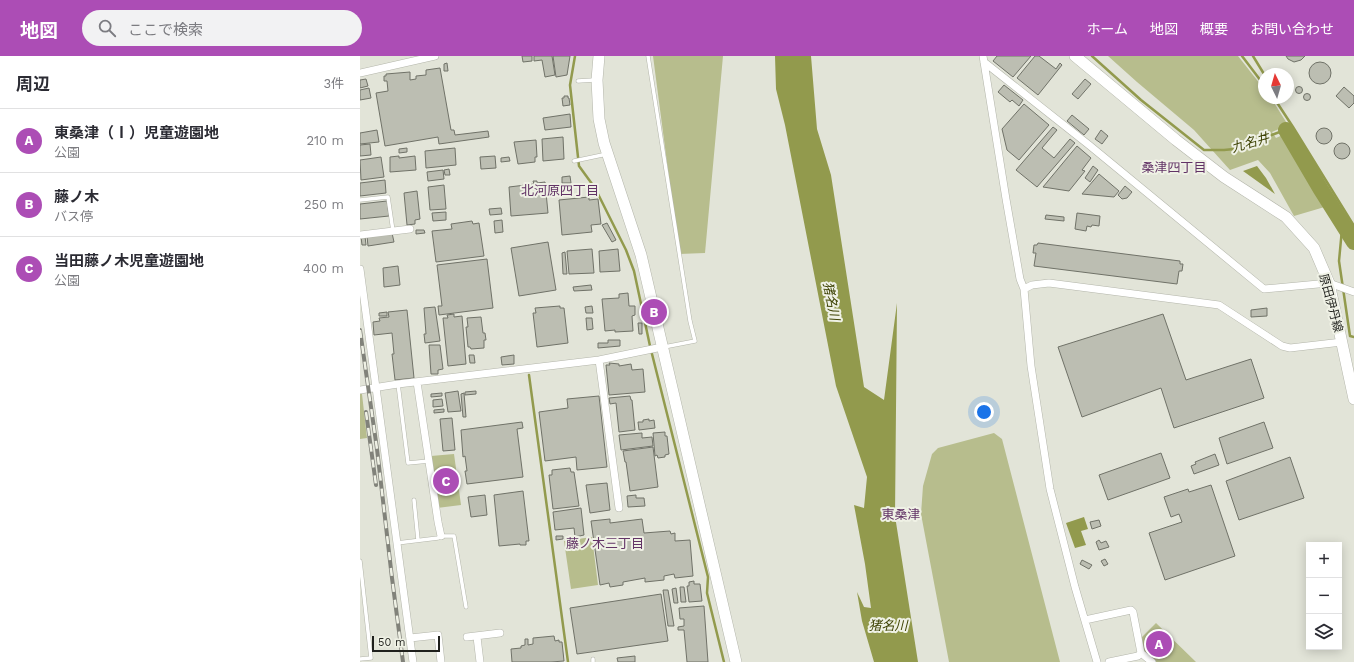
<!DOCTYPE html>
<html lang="ja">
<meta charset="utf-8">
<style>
:root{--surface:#fff;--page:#f2f2f3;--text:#2b2b33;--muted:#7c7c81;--line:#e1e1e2;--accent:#ac4db5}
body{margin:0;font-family:"Work Sans","Noto Sans JP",sans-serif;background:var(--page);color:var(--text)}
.controls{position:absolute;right:12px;bottom:12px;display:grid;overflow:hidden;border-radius:0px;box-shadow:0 2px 10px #0003}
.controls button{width:36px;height:36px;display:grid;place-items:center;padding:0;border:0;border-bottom:1px solid var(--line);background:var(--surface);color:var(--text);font:20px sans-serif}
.compass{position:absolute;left:898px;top:12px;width:36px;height:36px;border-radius:50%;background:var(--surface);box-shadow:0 2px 10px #0003;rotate:355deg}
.scale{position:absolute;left:12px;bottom:10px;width:68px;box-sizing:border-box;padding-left:4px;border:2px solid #1f201c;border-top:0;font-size:11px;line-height:14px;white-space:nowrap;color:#1f201c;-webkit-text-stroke:3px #eff1e5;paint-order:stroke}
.you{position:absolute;left:624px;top:356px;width:14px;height:14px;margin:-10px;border:3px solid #fff;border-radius:50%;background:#1a73e8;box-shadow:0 0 0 6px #1a73e833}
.badge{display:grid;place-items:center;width:26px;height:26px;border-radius:50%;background:var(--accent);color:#fff;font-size:13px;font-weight:700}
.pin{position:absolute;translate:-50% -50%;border:2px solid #fff;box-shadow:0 1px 4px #0006}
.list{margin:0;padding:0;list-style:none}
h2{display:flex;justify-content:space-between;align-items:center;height:52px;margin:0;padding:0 16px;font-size:17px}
h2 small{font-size:13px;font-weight:400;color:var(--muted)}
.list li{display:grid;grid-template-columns:26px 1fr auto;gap:12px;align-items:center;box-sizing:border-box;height:64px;padding:0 16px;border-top:1px solid var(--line)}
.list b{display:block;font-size:15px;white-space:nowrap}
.list p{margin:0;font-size:13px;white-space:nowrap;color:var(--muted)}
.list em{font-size:13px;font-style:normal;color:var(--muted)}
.icon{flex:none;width:22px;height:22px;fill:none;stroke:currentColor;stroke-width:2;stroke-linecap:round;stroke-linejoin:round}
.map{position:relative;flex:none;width:994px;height:606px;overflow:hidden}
header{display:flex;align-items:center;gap:24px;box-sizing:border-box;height:56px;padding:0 20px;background:var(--accent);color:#fff}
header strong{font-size:19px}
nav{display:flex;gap:22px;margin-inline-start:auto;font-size:14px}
.search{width:280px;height:36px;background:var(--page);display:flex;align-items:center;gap:10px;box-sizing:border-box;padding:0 14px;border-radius:22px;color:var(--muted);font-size:15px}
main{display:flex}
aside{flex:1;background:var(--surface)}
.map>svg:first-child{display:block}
.green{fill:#b7bd8d}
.water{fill:#929a4d}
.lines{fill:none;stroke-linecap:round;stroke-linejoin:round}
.stream{stroke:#929a4d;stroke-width:2.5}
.river{stroke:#929a4d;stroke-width:16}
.building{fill:#bcbeb2;stroke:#707268}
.lane-casing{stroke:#b3b5aa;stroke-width:4.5}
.street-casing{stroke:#b3b5aa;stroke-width:8}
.secondary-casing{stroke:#b3b5aa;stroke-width:12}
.lane{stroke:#fff;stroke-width:3.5}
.street{stroke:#fff;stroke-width:7}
.secondary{stroke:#fff;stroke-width:11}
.rail-casing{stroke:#81827a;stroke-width:4}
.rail{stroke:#eff1e5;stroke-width:2.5;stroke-dasharray:8;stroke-linecap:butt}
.labels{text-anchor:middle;stroke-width:4;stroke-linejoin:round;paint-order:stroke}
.street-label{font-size:12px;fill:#1f201c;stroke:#eff1e5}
.water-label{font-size:13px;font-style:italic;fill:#3e4304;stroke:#eff1e5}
.neighbourhood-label{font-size:13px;fill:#623366;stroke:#eff1e5}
</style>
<header>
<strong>地図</strong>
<div class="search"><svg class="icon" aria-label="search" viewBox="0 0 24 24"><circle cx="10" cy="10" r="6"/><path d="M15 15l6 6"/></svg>ここで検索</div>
<nav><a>ホーム</a><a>地図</a><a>概要</a><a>お問い合わせ</a></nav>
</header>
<main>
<aside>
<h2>周辺<small>3件</small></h2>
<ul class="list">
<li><span class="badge">A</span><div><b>東桑津（Ⅰ）児童遊園地</b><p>公園</p></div><em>210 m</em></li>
<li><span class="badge">B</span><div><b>藤ノ木</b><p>バス停</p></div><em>250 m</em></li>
<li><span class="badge">C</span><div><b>当田藤ノ木児童遊園地</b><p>公園</p></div><em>400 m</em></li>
</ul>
</aside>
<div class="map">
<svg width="994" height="606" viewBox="0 0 994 606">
<rect width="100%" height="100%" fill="#e2e4d8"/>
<path class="green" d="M 293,0 L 363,0 L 345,197 L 319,198 Z
M 748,0 L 878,0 L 904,33 L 904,42 L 911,42 L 928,69 L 912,76 L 916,82 L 925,78 L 946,117 L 968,150 L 934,160 L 910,117 L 898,104 L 870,114 L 834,74 L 777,26 Z
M 0,338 L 2,338 L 7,382 L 0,383 Z
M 634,377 L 642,383 L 700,606 L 589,606 L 561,458 L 563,430 L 572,398 L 578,392 Z
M 94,398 L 101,449 L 77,452 L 71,400 Z
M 232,481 L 238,529 L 211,533 L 204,485 Z
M 796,567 L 836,606 L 795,606 L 782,593 L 780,583 Z"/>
<path class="water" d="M 415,0 L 451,0 L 457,73 L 471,119 L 504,331 L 524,344 L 537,247 L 535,460 L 558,606 L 514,606 L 502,565 L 497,536 L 504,551 L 511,552 L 505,508 L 494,449 L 504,452 L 507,421 L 476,330 L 425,69 L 416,33 Z
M 897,110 L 906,122 L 915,138 L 883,115 Z
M 724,461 L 728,473 L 721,475 L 726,489 L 715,492 L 706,467 Z"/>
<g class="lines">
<path class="stream" d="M 215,0 L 210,29 L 219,110 L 235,132 L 266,194 L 274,215 L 290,290 L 348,521 L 347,537 L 364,606
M 732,0 L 781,44 L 844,94 L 864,94 L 874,93 L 933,71 L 914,42
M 882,0 L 904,29
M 893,0 L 904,18
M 933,71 L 994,170
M 960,132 L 959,135 L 982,173 L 979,205 L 990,280 L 994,281
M 169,319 L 208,606"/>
<path class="river" d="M 926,74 L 960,132 L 994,186"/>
</g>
<path class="building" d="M 162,0 L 172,0 L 172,5 L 163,6 Z
M 174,0 L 192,0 L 195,19 L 185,21 L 182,4 L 174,5 Z
M 193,0 L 210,0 L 207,19 L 196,21 Z
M 637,0 L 671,0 L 653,21 L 633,5 Z
M 675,0 L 679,0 L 696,13 L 700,7 L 702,9 L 678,39 L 657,22 Z
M 926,0 L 945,0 L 941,4 L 934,6 L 928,3 Z
M949 17a11 11 0 1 1 22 0a11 11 0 1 1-22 0Z
M 87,7 L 88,15 L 84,15 L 84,8 Z
M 80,12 L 91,74 L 94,74 L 95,79 L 128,75 L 129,81 L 79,88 L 78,81 L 25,90 L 16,37 L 28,35 L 27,25 L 24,25 L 24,20 L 26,20 L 26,18 L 50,16 L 50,24 L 56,23 L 56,20 L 66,19 L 66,14 Z
M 6,23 L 8,30 L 0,32 L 0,24 Z
M 725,23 L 731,28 L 718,43 L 712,38 Z
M 644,29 L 663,44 L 659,50 L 652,44 L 650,46 L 638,36 Z
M935.5 34a3.5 3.5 0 1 1 7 0a3.5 3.5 0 1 1-7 0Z
M 984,31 L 994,40 L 994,47 L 989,52 L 976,40 Z
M 9,32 L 11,42 L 0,44 L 0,34 Z
M943.5 41a3.5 3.5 0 1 1 7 0a3.5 3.5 0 1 1-7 0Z
M 204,40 L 208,40 L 208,42 L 209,42 L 210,49 L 203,50 L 202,42 L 204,42 Z
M 664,48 L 689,69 L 659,104 L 647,94 L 642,73 Z
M 210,58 L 211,71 L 185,74 L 183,62 Z
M 712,59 L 729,73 L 724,79 L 707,65 Z
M 693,71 L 697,74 L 682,92 L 694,102 L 710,83 L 715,87 L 677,131 L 656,114 Z
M956 80a8 8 0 1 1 16 0a8 8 0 1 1-16 0Z
M 17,74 L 19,86 L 0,88 L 0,77 Z
M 741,74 L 748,80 L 742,88 L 735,83 Z
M 203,81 L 204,103 L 183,105 L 182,83 Z
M 176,84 L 177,101 L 175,101 L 175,106 L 158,108 L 154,86 Z
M974 95a8 8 0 1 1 16 0a8 8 0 1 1-16 0Z
M 10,88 L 11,99 L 0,100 L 0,89 Z
M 717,90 L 731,102 L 722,114 L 725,115 L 709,135 L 683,131 Z
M 47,92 L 47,96 L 39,97 L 39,93 Z
M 95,92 L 96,109 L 66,112 L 65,95 Z
M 39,100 L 39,102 L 55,100 L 56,114 L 30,116 L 30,101 Z
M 135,100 L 136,112 L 121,113 L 120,101 Z
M 21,101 L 24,121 L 1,124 L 0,104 Z
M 149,101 L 150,105 L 141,106 L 141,102 Z
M 733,110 L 738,114 L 730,126 L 725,122 Z
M 89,113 L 90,119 L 85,119 L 84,114 Z
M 83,114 L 84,123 L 68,125 L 67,116 Z
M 739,118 L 759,135 L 754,141 L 722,138 Z
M 210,120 L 211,127 L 202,127 L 202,121 Z
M 25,124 L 26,137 L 0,140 L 0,127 Z
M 173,125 L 177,125 L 177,127 L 185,126 L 188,157 L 151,160 L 149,131 L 174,128 Z
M 84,129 L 86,153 L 70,154 L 68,131 Z
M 765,130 L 772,136 L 767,142 L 762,143 L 758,139 Z
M 57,135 L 60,163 L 55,164 L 55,168 L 47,169 L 44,137 Z
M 229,141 L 229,144 L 238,143 L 241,168 L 231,169 L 232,176 L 202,179 L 199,144 Z
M 27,145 L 29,160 L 0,163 L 0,148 Z
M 141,152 L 142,158 L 130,159 L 129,153 Z
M 86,156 L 86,164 L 73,165 L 72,157 Z
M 717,157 L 740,160 L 739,170 L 732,169 L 731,171 L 727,170 L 726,175 L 715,173 Z
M 686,159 L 704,161 L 704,165 L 685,163 Z
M 142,164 L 143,176 L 135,177 L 134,165 Z
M 112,165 L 113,168 L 119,167 L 124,200 L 76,206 L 72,175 L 92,173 L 91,168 Z
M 247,167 L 256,184 L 252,186 L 242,169 Z
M 56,174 L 64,174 L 65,177 L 56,178 Z
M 32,177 L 34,186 L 8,190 L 7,180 Z
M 5,180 L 6,189 L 2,189 L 1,181 Z
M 188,186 L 196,234 L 159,240 L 151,192 Z
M 678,187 L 820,205 L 820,208 L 823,208 L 822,215 L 819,215 L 817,228 L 674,210 L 676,197 L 673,197 L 674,189 L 677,189 Z
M 232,193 L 234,217 L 209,218 L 207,195 Z
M 258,193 L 260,215 L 240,216 L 239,195 Z
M 205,196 L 207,218 L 203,218 L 202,197 Z
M 127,203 L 133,252 L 79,259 L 78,250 L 82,250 L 77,209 Z
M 38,210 L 40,229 L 24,231 L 23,212 Z
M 231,229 L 232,234 L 214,235 L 213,231 Z
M 268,237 L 269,250 L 275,250 L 275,259 L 272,260 L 273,275 L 255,276 L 255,274 L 245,275 L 242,243 L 259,242 L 259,238 Z
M 200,250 L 200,252 L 204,252 L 208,287 L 177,291 L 173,257 L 176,257 L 175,252 Z
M 232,250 L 233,257 L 226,257 L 225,251 Z
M 75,251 L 80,285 L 65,287 L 64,278 L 66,278 L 64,252 Z
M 907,252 L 907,260 L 891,261 L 891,254 Z
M 47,254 L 54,322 L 35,324 L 32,298 L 34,298 L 32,277 L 14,279 L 13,266 L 20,265 L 19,262 L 29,261 L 28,256 Z
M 27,256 L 27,260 L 19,260 L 19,257 Z
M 94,258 L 94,261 L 102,260 L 106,308 L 88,310 L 83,262 L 88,262 L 87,259 Z
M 803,258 L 826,324 L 891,303 L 904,342 L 814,372 L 801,332 L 722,361 L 698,291 Z
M 121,261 L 123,277 L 125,277 L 126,284 L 124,284 L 124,292 L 111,293 L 110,291 L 108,291 L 106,271 L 108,271 L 107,262 Z
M 226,262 L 232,262 L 233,273 L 227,274 Z
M 278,267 L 282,267 L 282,278 L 279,278 Z
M 248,284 L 260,284 L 260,290 L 238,292 L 238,287 L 248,287 Z
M 69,289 L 80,289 L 83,313 L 78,314 L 78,318 L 71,318 Z
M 109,299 L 114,299 L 115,307 L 110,307 Z
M 154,299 L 154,308 L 142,309 L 141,301 Z
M 249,307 L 259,308 L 259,310 L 271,308 L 272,314 L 283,313 L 285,336 L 249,339 L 246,309 L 250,309 Z
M 98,335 L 101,355 L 88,356 L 85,337 Z
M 116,335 L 116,338 L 105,339 L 105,336 Z
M 82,337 L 82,340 L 71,341 L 71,338 Z
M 104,337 L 106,361 L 103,361 L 101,338 Z
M 239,340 L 247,411 L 217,414 L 216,401 L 185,405 L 179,356 L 208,352 L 207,343 Z
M 270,340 L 271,344 L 272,344 L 275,374 L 259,376 L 256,347 L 250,348 L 249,342 Z
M 82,343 L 83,350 L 73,351 L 73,344 Z
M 84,353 L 84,356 L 74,357 L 74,354 Z
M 92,362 L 95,394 L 83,395 L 80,363 Z
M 289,363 L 289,365 L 294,364 L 295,372 L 279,374 L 278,366 L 283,366 L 283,364 Z
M 162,366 L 163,372 L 157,373 L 163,421 L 107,428 L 105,415 L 107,415 L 105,400 L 103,401 L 101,374 Z
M 904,366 L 913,392 L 867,408 L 859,382 Z
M 305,376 L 305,380 L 307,380 L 309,398 L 305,399 L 305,401 L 298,402 L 297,399 L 295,400 L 293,377 Z
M 282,377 L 282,382 L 292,381 L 293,390 L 261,394 L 259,379 Z
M 293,391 L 298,431 L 270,435 L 266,406 L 265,406 L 263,395 Z
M 801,397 L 810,422 L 748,444 L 739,419 Z
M 855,398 L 859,409 L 834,418 L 831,410 L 836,408 L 835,406 Z
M 930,401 L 944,442 L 879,464 L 866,425 Z
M 210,412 L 211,416 L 214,416 L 219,450 L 193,453 L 189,419 L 192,419 L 192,414 Z
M 247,427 L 250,454 L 230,457 L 226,429 Z
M 851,429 L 875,500 L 805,524 L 789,477 L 822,466 L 819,458 L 811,461 L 804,441 L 828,433 L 829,436 Z
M 163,435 L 169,485 L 166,485 L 166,489 L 160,489 L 160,488 L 139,490 L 134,439 Z
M 125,439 L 127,459 L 111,461 L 108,441 Z
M 276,439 L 276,442 L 284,442 L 285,450 L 268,451 L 267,440 Z
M 221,452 L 224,479 L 215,481 L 214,472 L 195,474 L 193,456 Z
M 250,463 L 250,467 L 282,463 L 284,477 L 310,475 L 311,478 L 315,477 L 315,485 L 330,484 L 333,520 L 315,522 L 314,518 L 304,520 L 304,524 L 285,526 L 285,522 L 263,526 L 263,529 L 250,531 L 249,527 L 240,529 L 231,465 Z
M 739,464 L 741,470 L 732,473 L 730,466 Z
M 196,480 L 203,480 L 203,483 L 196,484 Z
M 739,484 L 741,487 L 746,485 L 749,491 L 739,494 L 736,486 Z
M 745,503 L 748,508 L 744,510 L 741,505 Z
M 722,504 L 732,509 L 729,513 L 720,508 Z
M 334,525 L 334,528 L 340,528 L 342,545 L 329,546 L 327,530 L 329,530 L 329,526 Z
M 320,531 L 324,531 L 326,546 L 321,546 Z
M 316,532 L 318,547 L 314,547 L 312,533 Z
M 303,534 L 308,534 L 314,570 L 308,570 Z
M 301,538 L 308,585 L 217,598 L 210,552 Z
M 344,550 L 348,606 L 327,606 L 324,574 L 318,574 L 318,571 L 324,570 L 324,563 L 320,563 L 319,552 Z
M 194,580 L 195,585 L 199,584 L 199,586 L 202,586 L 204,605 L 191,606 L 152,606 L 151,593 L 161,592 L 161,590 L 165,589 L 165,583 L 168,583 L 168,589 L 173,588 L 173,582 Z
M 275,600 L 275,606 L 258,606 L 257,602 Z"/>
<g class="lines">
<defs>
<path id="lane" d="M 288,0 L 330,265 L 335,285 L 304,291
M 218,25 L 234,24
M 214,105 L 247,98
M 0,144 L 28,141 L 33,175
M 38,328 L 48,407 L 69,405
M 54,444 L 58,484
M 37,487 L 78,482 L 81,480 L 94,480 L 106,551
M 0,505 L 11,602 L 0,603
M 233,603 L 233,606"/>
<path id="street" d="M 623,0 L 646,143 L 660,223 L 664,233 L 671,310 L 690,433 L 715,531 L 737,606
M 624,6 L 729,89 L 904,233 L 969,227 L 994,236
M 0,17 L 75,0
M 0,179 L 50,173
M 0,213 L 53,606
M 664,233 L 672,229 L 689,227 L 859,249 L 922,290 L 930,292 L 982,286
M 239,304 L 259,452
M 57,326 L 78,466 L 81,480
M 0,334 L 38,328 L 239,304 L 302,291
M 725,564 L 771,554 L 773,556 L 781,597 L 778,600 L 749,606
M 107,581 L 140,577
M 117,581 L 120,606
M 50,582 L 78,579 L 81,606
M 781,597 L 792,606"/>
<path id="secondary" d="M 239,0 L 237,24 L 239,63 L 244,87 L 281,199 L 376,606
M 715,0 L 816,84 L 864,121 L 926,161 L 954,192 L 969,227 L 994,343"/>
</defs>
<use href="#lane" class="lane-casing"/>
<use href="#street" class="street-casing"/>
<use href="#secondary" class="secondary-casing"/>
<use href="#lane" class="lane"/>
<use href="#street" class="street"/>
<use href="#secondary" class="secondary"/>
<defs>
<path id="rail" d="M 0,274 L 17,393 L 32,522 L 43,606
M 6,356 L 16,429"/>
</defs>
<use href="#rail" class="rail-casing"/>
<use href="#rail" class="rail"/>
</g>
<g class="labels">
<g class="street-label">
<text transform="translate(971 247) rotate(75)" y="4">原田伊丹線</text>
</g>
<g class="water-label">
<text transform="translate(890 86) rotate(-17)" y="5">九名井</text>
<text transform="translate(472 245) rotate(79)" y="5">猪名川</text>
<text x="528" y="574">猪名川</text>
</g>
<g class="neighbourhood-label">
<text x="814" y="116">桑津四丁目</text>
<text x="200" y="139">北河原四丁目</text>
<text x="541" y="463">東桑津</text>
<text x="245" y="492">藤ノ木三丁目</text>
</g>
</g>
</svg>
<div class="controls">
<button>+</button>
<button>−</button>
<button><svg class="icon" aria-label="layers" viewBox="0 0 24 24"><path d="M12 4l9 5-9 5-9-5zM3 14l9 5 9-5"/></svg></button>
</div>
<svg class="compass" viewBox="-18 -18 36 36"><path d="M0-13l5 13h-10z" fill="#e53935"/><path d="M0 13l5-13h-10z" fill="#7c7c81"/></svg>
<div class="scale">50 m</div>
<div class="you"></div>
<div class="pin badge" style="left:799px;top:588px">A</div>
<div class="pin badge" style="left:294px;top:256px">B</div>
<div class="pin badge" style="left:86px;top:425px">C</div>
</div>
</main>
